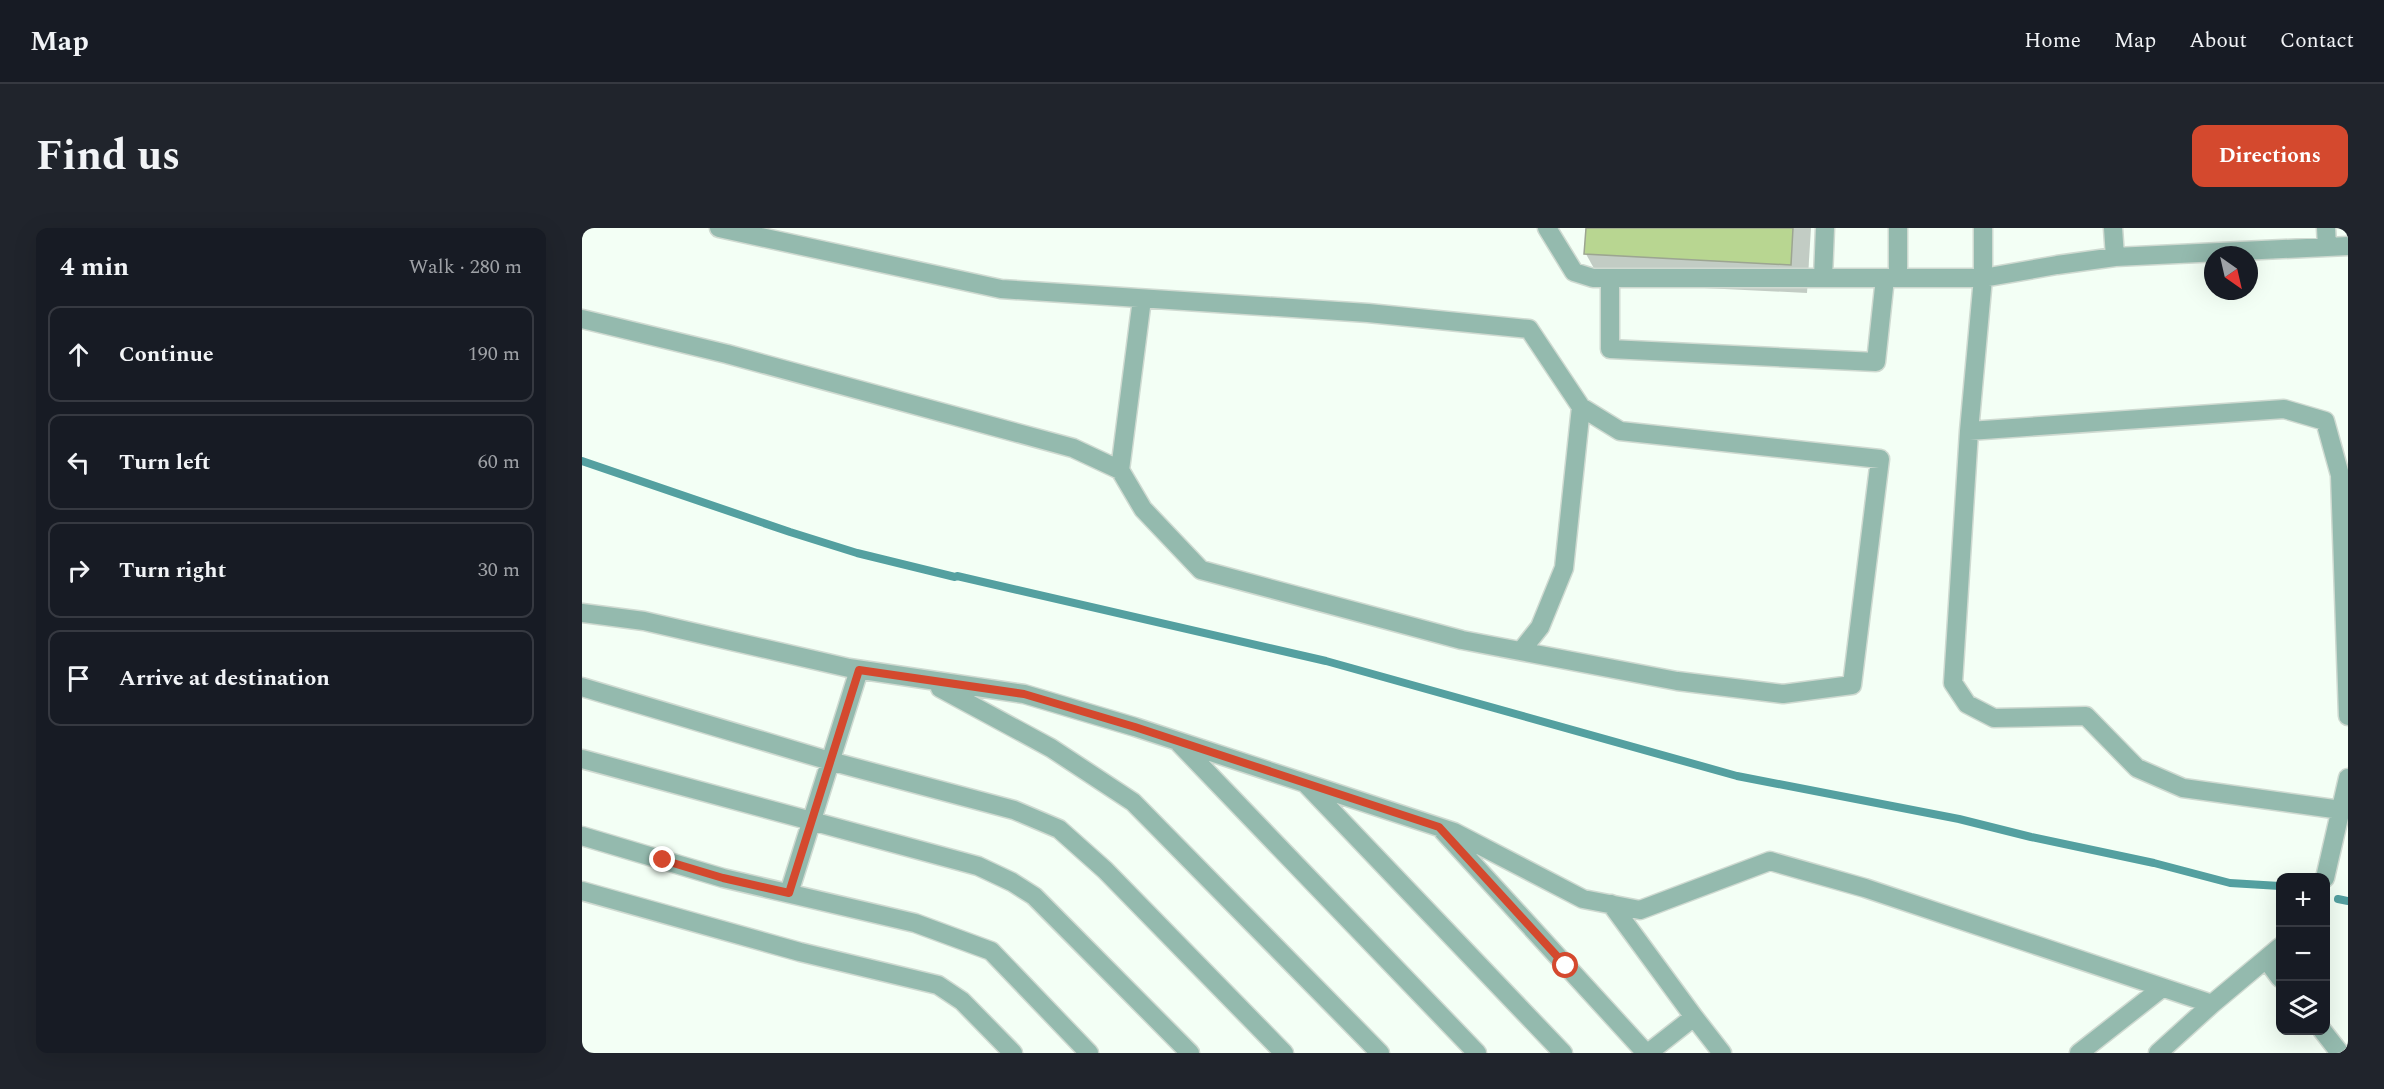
<!DOCTYPE html>
<meta charset="utf-8">
<style>
:root{--surface:#171b24;--page:#20242c;--text:#f1f3f6;--muted:#9ea1a6;--line:#363941;--accent:#d4492e}
body{margin:0;font-family:Spectral,serif;background:var(--page);color:var(--text)}
.controls{position:absolute;right:18px;bottom:18px;display:grid;overflow:hidden;border-radius:12px;box-shadow:0 6px 24px #0002}
.controls button{width:54px;height:54px;display:grid;place-items:center;padding:0;border:0;border-bottom:2px solid var(--line);background:var(--surface);color:var(--text);font:30px sans-serif}
.compass{position:absolute;left:1622px;top:18px;width:54px;height:54px;border-radius:50%;background:var(--surface);box-shadow:0 6px 24px #0002;rotate:146deg}
.stop{position:absolute;width:18px;height:18px;margin:-14px;border:4px solid #d4492e;border-radius:50%;background:#fff}
.stop.end{background:#d4492e;border-color:#fff;box-shadow:0 2px 6px #0008}
.list{margin:0;padding:0;list-style:none}
h2{display:flex;justify-content:space-between;align-items:center;height:78px;margin:0;padding:0 24px;font-size:26px}
h2 small{font-size:20px;font-weight:400;color:var(--muted)}
.list li{display:grid;grid-template-columns:39px 1fr auto;gap:18px;align-items:center;box-sizing:border-box;height:96px;margin:0 12px 12px;padding:0 12px;border:2px solid var(--line);border-radius:12px}
.list b{display:block;font-size:22px;white-space:nowrap}
.list em{font-size:20px;font-style:normal;color:var(--muted)}
.icon{flex:none;width:33px;height:33px;fill:none;stroke:currentColor;stroke-width:2;stroke-linecap:round;stroke-linejoin:round}
.map{position:relative;flex:none;width:1766px;height:825px;overflow:hidden;border-radius:12px}
header{display:flex;align-items:center;gap:36px;box-sizing:border-box;height:84px;padding:0 30px;background:var(--surface);border-bottom:2px solid var(--line)}
header strong{font-size:28px}
nav{display:flex;gap:33px;margin-inline-start:auto;font-size:21px}
.intro{display:flex;align-items:center;justify-content:space-between;box-sizing:border-box;height:144px;padding:0 36px}
h1{margin:0;font-size:42px}
.button{padding:15px 27px;border-radius:12px;background:var(--accent);color:#fff;font-size:21px;font-weight:700}
main{display:flex;gap:36px;padding:0 36px}
aside{flex:1;background:var(--surface);border-radius:12px;box-shadow:0 6px 24px #0002}
.map>svg:first-child{display:block}
.shadow{fill:#0003}
.lines{fill:none;stroke-linecap:round;stroke-linejoin:round}
.stream{stroke:#54a0a0;stroke-width:8}
.building{fill:#b8d691;stroke:#9ca591;stroke-width:1.5}
.minor-casing{stroke:#cfdad1;stroke-width:21}
.minor{stroke:#94baae;stroke-width:18}
.route{stroke:#d4492e;stroke-width:8}
</style>
<header>
<strong>Map</strong>
<nav><a>Home</a><a>Map</a><a>About</a><a>Contact</a></nav>
</header>
<div class="intro"><h1>Find us</h1><a class="button">Directions</a></div>
<main>
<aside>
<h2>4 min<small>Walk · 280 m</small></h2>
<ul class="list">
<li><svg class="icon" aria-label="ahead" viewBox="0 0 24 24"><path d="M12 20V5M6 11l6-6 6 6"/></svg><div><b>Continue</b></div><em>190 m</em></li>
<li><svg class="icon" aria-label="left" viewBox="0 0 24 24"><path d="M17 20v-9H6M10 6l-5 5 5 5"/></svg><div><b>Turn left</b></div><em>60 m</em></li>
<li><svg class="icon" aria-label="right" viewBox="0 0 24 24"><path d="M7 20v-9h11M14 6l5 5-5 5"/></svg><div><b>Turn right</b></div><em>30 m</em></li>
<li><svg class="icon" aria-label="arrive" viewBox="0 0 24 24"><path d="M6 21V4h12l-3 4 3 4H6"/></svg><div><b>Arrive at destination</b></div></li>
</ul>
</aside>
<div class="map">
<svg width="1766" height="825" viewBox="0 0 1766 825">
<rect width="100%" height="100%" fill="#f3fff5"/>
<path class="shadow" d="M 1005,0 L 1229,0 L 1225,65 L 1020,55 L 1004,26 Z"/>
<g class="lines">
<path class="stream" d="M 0,233 L 208,304 L 275,325 L 373,349 L 375,348 L 744,433 L 1155,548 L 1377,591 L 1449,609 L 1572,635 L 1648,655 L 1698,658
M 1756,671 L 1766,673"/>
</g>
<path class="building" d="M 1004,0 L 1211,0 L 1209,37 L 1002,26 Z"/>
<g class="lines">
<defs>
<path id="minor" d="M 965,0 L 992,44 L 1011,50 L 1401,50 L 1387,203 L 1702,181 L 1743,193 L 1758,247 L 1766,488
M 1401,0 L 1401,50 L 1475,37 L 1533,29 L 1531,0
M 1744,0 L 1745,19
M 1533,29 L 1766,18
M 1028,50 L 1028,121 L 1294,134 L 1303,50
M 1241,50 L 1243,0
M 1316,50 L 1316,0
M 0,91 L 145,126 L 491,220 L 538,242 L 561,281 L 619,342 L 880,412 L 1095,453 L 1201,466 L 1270,457 L 1298,231 L 1038,203 L 999,179 L 947,101 L 786,85 L 419,61 L 137,0
M 1387,203 L 1371,455 L 1385,476 L 1412,490 L 1504,488 L 1555,540 L 1601,560 L 1759,582
M 538,242 L 560,71
M 0,385 L 62,393 L 267,440 L 442,466 L 553,499 L 872,604 L 1001,671 L 1058,682 L 1188,633 L 1283,660 L 1630,776
M 939,423 L 958,399 L 982,340 L 999,179
M 0,459 L 248,533 L 432,582 L 477,601 L 523,642 L 702,825
M 358,460 L 469,520 L 551,574 L 798,825
M 597,515 L 895,825
M 0,531 L 396,638 L 430,654 L 452,668 L 608,825
M 725,557 L 981,825
M 861,603 L 1064,825
M 0,608 L 141,650 L 333,695 L 409,723 L 507,825
M 1743,650 L 1766,550
M 0,663 L 218,724 L 356,757 L 380,773 L 431,825
M 207,665 L 277,442
M 1029,676 L 1112,789 L 1066,825
M 1684,731 L 1698,750
M 1112,789 L 1140,825
M 1740,802 L 1758,825
M 1497,825 L 1580,760
M 1576,825 L 1630,776 L 1698,719"/>
</defs>
<use href="#minor" class="minor-casing"/>
<use href="#minor" class="minor"/>
</g>
<g class="lines">
<path class="route" d="M 81,632 L 141,650 L 207,665 L 277,442 L 442,466 L 553,499 L 857,599 L 984,738"/>
</g>
</svg>
<div class="controls">
<button>+</button>
<button>−</button>
<button><svg class="icon" aria-label="layers" viewBox="0 0 24 24"><path d="M12 4l9 5-9 5-9-5zM3 14l9 5 9-5"/></svg></button>
</div>
<svg class="compass" viewBox="-18 -18 36 36"><path d="M0-13l5 13h-10z" fill="#e53935"/><path d="M0 13l5-13h-10z" fill="#9ea1a6"/></svg>
<div class="stop" style="left:984px;top:738px"></div>
<div class="stop end" style="left:81px;top:632px"></div>
</div>
</main>
